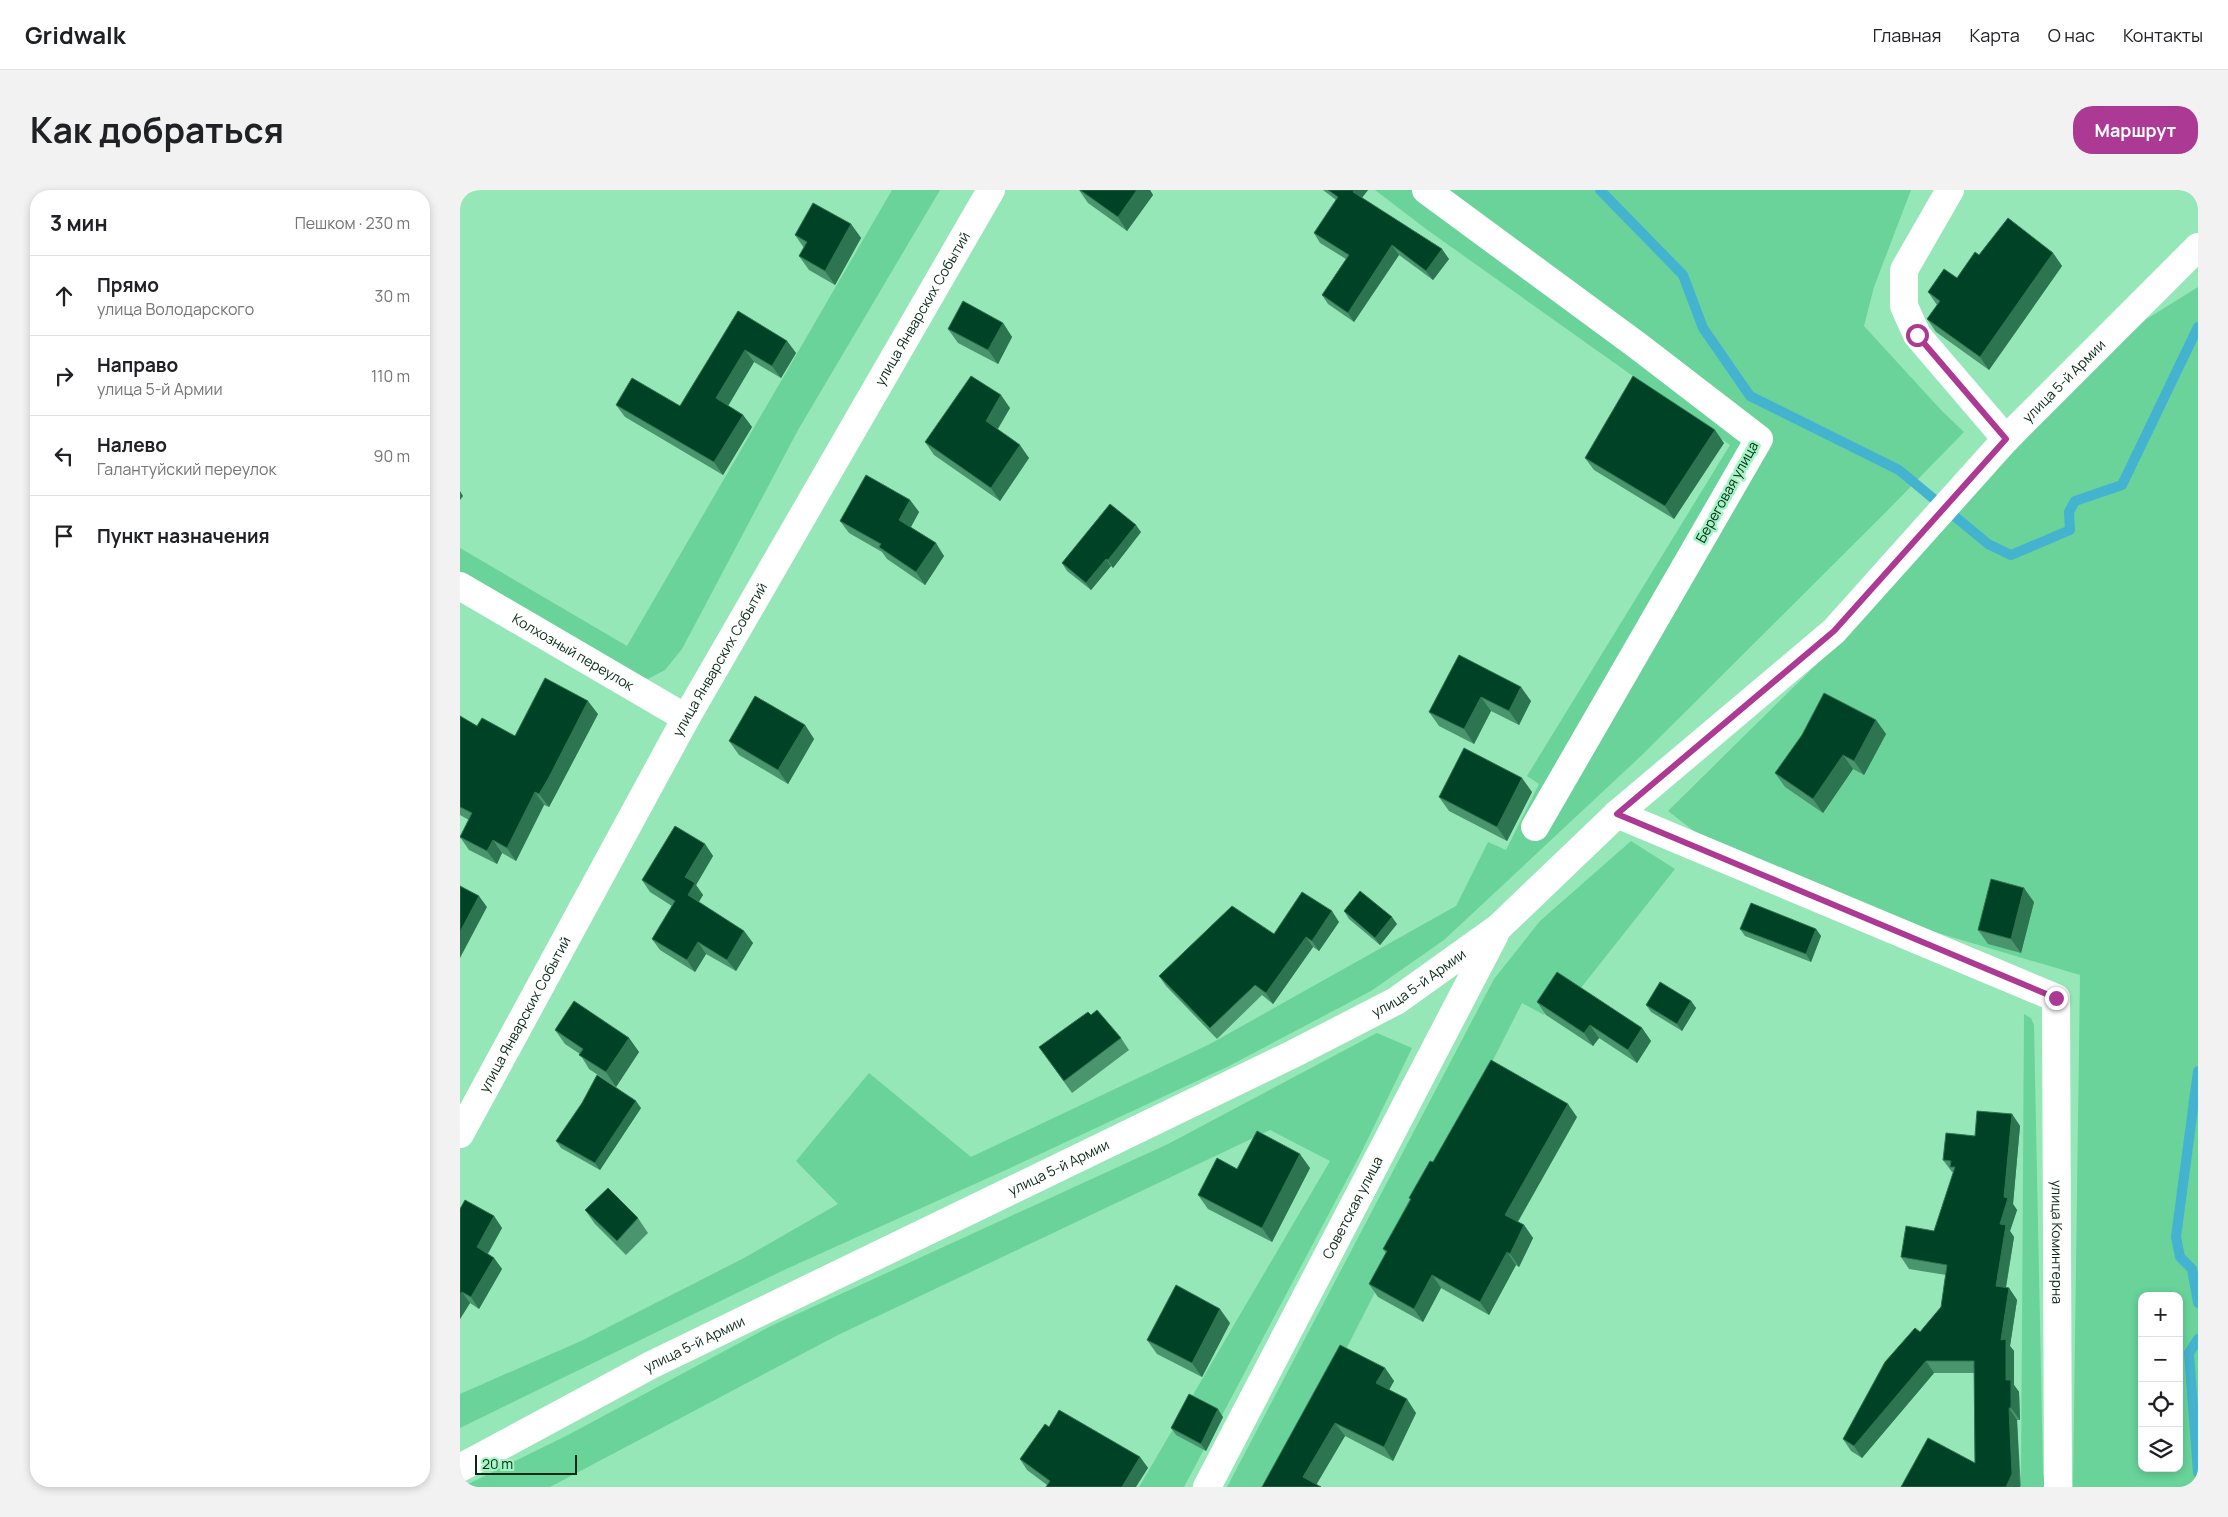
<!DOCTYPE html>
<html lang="ru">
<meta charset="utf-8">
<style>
:root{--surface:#fff;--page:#f2f2f2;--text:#202124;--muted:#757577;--line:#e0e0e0;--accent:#ac3993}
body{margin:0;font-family:Manrope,sans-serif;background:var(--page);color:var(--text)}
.controls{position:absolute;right:15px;bottom:15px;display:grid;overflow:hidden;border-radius:10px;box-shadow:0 2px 8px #0003}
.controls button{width:45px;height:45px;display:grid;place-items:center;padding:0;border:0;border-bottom:1px solid var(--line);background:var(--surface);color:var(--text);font:25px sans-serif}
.scale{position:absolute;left:15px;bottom:12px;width:102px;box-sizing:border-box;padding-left:5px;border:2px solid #062918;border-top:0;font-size:14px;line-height:18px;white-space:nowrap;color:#062918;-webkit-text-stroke:4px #a2f4c3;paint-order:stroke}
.stop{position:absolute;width:15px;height:15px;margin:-11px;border:4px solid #ac3993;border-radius:50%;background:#fff}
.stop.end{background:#ac3993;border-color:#fff;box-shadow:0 1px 5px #0008}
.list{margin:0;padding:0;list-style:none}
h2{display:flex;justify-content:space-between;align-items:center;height:65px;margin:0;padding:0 20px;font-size:21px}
h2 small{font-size:16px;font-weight:400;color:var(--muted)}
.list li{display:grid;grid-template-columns:32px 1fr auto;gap:15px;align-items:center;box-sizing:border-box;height:80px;padding:0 20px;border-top:1px solid var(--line)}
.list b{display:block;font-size:19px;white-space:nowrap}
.list p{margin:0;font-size:16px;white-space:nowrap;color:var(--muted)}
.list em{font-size:16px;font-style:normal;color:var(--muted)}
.icon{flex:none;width:28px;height:28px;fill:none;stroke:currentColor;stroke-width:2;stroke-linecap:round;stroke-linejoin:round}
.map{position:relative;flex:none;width:1738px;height:1297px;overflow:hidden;border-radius:20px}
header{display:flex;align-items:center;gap:30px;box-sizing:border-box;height:70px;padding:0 25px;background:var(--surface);border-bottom:1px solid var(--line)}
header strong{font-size:24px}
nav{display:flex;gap:28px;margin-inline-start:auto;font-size:18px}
.intro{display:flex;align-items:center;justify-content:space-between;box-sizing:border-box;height:120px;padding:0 30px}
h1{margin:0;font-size:35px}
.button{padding:12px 22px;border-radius:20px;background:var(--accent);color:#fff;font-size:18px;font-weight:700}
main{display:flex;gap:30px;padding:0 30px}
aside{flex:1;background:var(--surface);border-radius:20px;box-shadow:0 2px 8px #0003}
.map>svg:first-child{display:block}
.green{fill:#69d399;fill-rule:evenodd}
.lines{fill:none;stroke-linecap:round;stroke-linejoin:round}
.stream{stroke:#44b3cf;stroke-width:10}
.street{stroke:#fff;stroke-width:28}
.secondary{stroke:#fff;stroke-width:28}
.wall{fill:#4a946e}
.shaded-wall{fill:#2d7451}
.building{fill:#004225;stroke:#2d7451}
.route{stroke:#ac3993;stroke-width:6}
.labels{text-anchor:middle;stroke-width:5;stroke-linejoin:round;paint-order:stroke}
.street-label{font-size:14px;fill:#062918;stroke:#a2f4c3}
</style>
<header>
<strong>Gridwalk</strong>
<nav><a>Главная</a><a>Карта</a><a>О нас</a><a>Контакты</a></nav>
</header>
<div class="intro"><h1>Как добраться</h1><a class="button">Маршрут</a></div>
<main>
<aside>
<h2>3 мин<small>Пешком · 230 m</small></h2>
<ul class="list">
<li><svg class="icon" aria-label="ahead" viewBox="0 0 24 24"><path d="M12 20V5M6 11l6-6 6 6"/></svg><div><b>Прямо</b><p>улица Володарского</p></div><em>30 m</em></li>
<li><svg class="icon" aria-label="right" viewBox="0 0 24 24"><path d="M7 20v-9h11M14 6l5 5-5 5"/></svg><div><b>Направо</b><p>улица 5-й Армии</p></div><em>110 m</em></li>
<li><svg class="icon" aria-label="left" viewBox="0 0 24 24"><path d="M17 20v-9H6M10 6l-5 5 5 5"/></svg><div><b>Налево</b><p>Галантуйский переулок</p></div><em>90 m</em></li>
<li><svg class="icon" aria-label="arrive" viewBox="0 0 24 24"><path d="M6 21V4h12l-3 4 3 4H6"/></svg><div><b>Пункт назначения</b></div></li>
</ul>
</aside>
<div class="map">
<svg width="1738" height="1297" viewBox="0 0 1738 1297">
<rect width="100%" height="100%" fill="#95e7b7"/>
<path class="green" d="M 432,0 L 480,0 L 338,240 L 222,459 L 205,480 L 188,489 L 166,484 L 0,389 L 0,358 L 167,456 Z
M 915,0 L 1451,0 L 1414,97 L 1404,136 L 1481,220 L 1504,242 L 1425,323 L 1182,565 L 984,750 L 911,801 L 769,876 L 548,979 L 324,1080 L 0,1238 L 0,1204 L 121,1151 L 284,1068 L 378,1014 L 336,971 L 409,883 L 511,967 L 750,854 L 996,716 L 1028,652 L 1046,660 L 1079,594 L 1067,586 L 1270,255 L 966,39 Z
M 1738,97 L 1738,1297 L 1613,1297 L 1620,785 L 1451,735 L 1257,659 L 1208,621 L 1357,474 L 1552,258 L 1685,130 ZM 1682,1106 L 1719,1106 L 1719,1278 L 1682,1278 Z
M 1171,651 L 1215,679 L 1120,799 L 1104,790 L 1084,825 L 1062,813 L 816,1297 L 767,1297 L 1034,789 L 1080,731 Z
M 1564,824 L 1571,828 L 1574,835 L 1583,1282 L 1585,1297 L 1561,1297 Z
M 917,843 L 952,858 L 900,965 L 724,1297 L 679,1297 L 870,971 L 810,940 L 378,1145 L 90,1297 L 2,1297 L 108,1245 L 311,1136 L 708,954 Z"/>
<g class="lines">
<path class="stream" d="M 1140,0 L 1223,85 L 1243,138 L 1290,206 L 1439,280 L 1528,354 L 1551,365 L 1610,340 L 1609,322 L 1615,311 L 1662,295 L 1738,137
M 1738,881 L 1716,1047 L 1720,1067 L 1732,1079 L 1738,1113
M 1738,1149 L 1729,1163 L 1738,1283"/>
<g class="street">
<path d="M 966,0 L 1178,156 L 1299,249 L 1075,637"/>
<path d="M 1490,0 L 1444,80 L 1444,116 L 1457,145 L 1546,249"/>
<path id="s1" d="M 0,396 L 226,528"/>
<path id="s2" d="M 1157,624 L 1596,808 L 1598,1297"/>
<path id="s3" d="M 0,1278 L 191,1175 L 833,864 L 936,811 L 1038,738 L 1157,624 L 1374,441 L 1546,249 L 1738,57"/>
<path id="s4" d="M 747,1297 L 1035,744"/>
</g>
<path class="secondary" id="s5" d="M 0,944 L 226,528 L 531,0"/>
</g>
<path class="wall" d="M 619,0 L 690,0 L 693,5 L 667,41 L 628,13 Z
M 863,0 L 908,0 L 902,8 L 989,69 L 973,90 L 939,65 L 894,132 L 868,114 L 862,105 L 886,69 L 860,53 L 854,43 L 876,10 Z
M 391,34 L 401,48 L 375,95 L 349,80 L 339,66 L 344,58 L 335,45 Z
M 1593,63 L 1602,76 L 1529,180 L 1476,142 L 1467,129 L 1477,115 L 1468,102 L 1497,88 L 1519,65 Z
M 278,121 L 327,151 L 336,163 L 321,188 L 294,172 L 268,216 L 283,225 L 292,237 L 263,285 L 165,227 L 156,215 L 220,216 Z
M 543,133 L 552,147 L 538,174 L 498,153 L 488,139 Z
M 550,218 L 537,239 L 569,268 L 540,311 L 474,265 L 465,252 Z
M 1264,253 L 1214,329 L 1134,280 L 1125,268 Z
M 450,310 L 459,322 L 451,337 L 484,366 L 465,395 L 427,369 L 422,362 L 389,343 L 380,331 Z
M 681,342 L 653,378 L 651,376 L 631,400 L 607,381 L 602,373 Z
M 999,465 L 1071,511 L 1059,535 L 1031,521 L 1014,554 L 979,536 L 969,522 Z
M 138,524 L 97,602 L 89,617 L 84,615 L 56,671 L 42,663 L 37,674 L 9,660 L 0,647 L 9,630 L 0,625 L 0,526 L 17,536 L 55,546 Z
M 1416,530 L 1426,544 L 1404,585 L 1393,579 L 1363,623 L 1325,597 L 1315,583 Z
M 345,535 L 354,549 L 328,594 L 279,565 L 269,551 Z
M 1072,602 L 1047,651 L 989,621 L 979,607 Z
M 245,654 L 253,666 L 236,695 L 243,705 L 238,712 L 284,741 L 293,753 L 276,781 L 246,764 L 235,782 L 200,760 L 192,749 L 212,716 L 190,702 L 182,690 Z
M 1574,712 L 1561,763 L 1528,754 L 1518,740 Z
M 884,721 L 937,734 L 920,755 L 889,729 Z
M 879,732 L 859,761 L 853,757 L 813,814 L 802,805 L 757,849 L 706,796 L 699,786 L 814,744 Z
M 1280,739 L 1356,739 L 1361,746 L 1351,772 L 1285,746 Z
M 1231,811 L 1236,818 L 1222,841 L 1191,822 L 1186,815 Z
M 1077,812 L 1182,838 L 1191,851 L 1177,873 L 1139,848 L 1133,856 L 1086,825 Z
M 631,825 L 661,848 L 669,860 L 612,903 L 579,857 Z
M 95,840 L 169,848 L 179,862 L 156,897 L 129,879 L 120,864 L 105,854 Z
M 181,918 L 140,980 L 101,958 L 96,951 Z
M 1552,924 L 1560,936 L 1553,1014 L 1557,1020 L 1550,1041 L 1554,1047 L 1546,1098 L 1549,1098 L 1557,1110 L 1550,1156 L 1554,1161 L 1554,1195 L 1559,1202 L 1560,1230 L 1557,1230 L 1561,1296 L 1560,1297 L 1441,1297 L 1515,1273 L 1514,1183 L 1474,1183 L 1402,1268 L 1391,1261 L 1383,1249 L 1460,1142 L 1481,1117 L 1486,1085 L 1449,1079 L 1441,1067 L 1474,1041 L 1494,982 L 1492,982 L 1483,970 L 1515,946 Z
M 1117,927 L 1058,1032 L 1064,1035 L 1073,1048 L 1059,1077 L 1056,1075 L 1029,1125 L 981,1098 L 963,1132 L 918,1107 L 909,1094 L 926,1063 L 923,1059 L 950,1009 L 949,1008 L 973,972 Z
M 850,978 L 812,1052 L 748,1019 L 738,1005 L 777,979 Z
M 0,1019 L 34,1026 L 42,1038 L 28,1064 L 34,1068 L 42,1079 L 19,1119 L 10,1113 L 0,1129 Z
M 125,1020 L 178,1028 L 188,1043 L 166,1065 L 135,1034 Z
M 770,1133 L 742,1187 L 697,1164 L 687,1150 Z
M 925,1178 L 934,1191 L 929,1200 L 956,1223 L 933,1271 L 885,1246 L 856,1294 L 802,1297 Z
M 763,1227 L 746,1261 L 716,1245 L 711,1238 Z
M 589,1237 L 680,1267 L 688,1278 L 587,1295 L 567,1280 L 560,1269 Z"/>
<path class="shaded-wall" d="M 677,0 L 690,0 L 693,5 L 667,41 L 658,27 Z
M 894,0 L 908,0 L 899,11 L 893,2 Z
M 391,34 L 401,48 L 375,95 L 365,81 Z
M 932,55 L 939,65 L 894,132 L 888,123 Z
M 982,59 L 989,69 L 973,90 L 966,81 Z
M 1593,63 L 1602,76 L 1529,180 L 1520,167 Z
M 543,133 L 552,147 L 538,174 L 528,160 Z
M 327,151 L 336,163 L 321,188 L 312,176 Z
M 285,160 L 294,172 L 265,221 L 256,208 Z
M 541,205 L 550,218 L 535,244 L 526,231 Z
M 283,225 L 292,237 L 263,285 L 254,272 Z
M 1255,240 L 1264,253 L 1214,329 L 1205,316 Z
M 560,255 L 569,268 L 540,311 L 531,298 Z
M 0,301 L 3,306 L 0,310 Z
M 450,310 L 459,322 L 448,342 L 439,330 Z
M 676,335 L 681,342 L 653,378 L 648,370 Z
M 476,353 L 484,366 L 465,395 L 456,382 Z
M 646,369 L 651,376 L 631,400 L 626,393 Z
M 1061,497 L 1071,511 L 1059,535 L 1049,521 Z
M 1021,507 L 1031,521 L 1014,554 L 1004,539 Z
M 128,511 L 138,524 L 97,602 L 89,617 L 79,604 Z
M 1416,530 L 1426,544 L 1404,585 L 1394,571 Z
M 345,535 L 354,549 L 328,594 L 318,580 Z
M 1383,565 L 1393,579 L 1363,623 L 1353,609 Z
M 1062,588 L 1072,602 L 1047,651 L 1037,637 Z
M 75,602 L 84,615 L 56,671 L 47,658 Z
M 33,650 L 42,663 L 37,674 L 27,661 Z
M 245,654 L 253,666 L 236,695 L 243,705 L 236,717 L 228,705 L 225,687 Z
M 1564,698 L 1574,712 L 1561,763 L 1551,749 Z
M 19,706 L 27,717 L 0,768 L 0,742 Z
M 872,721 L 879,732 L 859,761 L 852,751 Z
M 932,727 L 937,734 L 920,755 L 915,748 Z
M 1356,739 L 1361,746 L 1351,772 L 1346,764 Z
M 284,741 L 293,753 L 276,781 L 267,770 Z
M 846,747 L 853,757 L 813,814 L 806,803 Z
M 238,752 L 246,764 L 235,782 L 227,770 Z
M 1231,811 L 1236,818 L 1222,841 L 1217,834 Z
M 1130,835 L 1139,848 L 1133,856 L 1124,843 Z
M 1182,838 L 1191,851 L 1177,873 L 1168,860 Z
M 169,848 L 179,862 L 156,897 L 146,882 Z
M 176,911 L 181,918 L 140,980 L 135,973 Z
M 1108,914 L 1117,927 L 1054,1038 L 1045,1025 Z
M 1552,924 L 1560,936 L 1553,1014 L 1557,1020 L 1550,1041 L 1554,1047 L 1544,1108 L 1536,1096 L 1540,1034 L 1544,1007 Z
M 840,964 L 850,978 L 812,1052 L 802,1038 Z
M 34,1026 L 42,1038 L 25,1068 L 17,1057 Z
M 1064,1035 L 1073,1048 L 1059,1077 L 1050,1064 Z
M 1047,1062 L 1056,1075 L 1029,1125 L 1020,1112 Z
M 34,1068 L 42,1079 L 19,1119 L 11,1107 Z
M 972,1085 L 981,1098 L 963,1132 L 954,1119 Z
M 1549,1098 L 1557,1110 L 1550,1156 L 1554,1161 L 1554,1195 L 1559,1202 L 1560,1230 L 1551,1218 L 1546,1190 L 1541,1150 Z
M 2,1102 L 10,1113 L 0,1129 L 0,1104 Z
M 760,1119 L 770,1133 L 742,1187 L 732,1173 Z
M 1466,1171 L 1474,1183 L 1402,1268 L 1394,1256 Z
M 925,1178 L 934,1191 L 925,1207 L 916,1193 Z
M 947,1209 L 956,1223 L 933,1271 L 924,1257 Z
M 1549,1218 L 1557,1230 L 1560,1297 L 1546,1297 Z
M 758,1219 L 763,1227 L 746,1261 L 741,1254 Z
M 875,1233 L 885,1246 L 855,1297 L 843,1287 Z
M 680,1267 L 688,1278 L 676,1297 L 662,1297 Z"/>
<path class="building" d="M 620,0 L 677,0 L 658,27 Z
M 868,0 L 894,0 L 893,2 L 982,59 L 966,81 L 932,55 L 888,123 L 862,105 L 889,65 L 854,43 L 878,7 Z
M 353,13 L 391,34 L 365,81 L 339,66 L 347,52 L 335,45 Z
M 1548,28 L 1593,63 L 1520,167 L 1467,129 L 1480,111 L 1468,102 L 1484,79 L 1497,88 L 1515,62 L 1519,65 Z
M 503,111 L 543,133 L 528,160 L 488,139 Z
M 278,121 L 327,151 L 312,176 L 285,160 L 256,208 L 283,225 L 254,272 L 156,215 L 172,188 L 220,216 Z
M 511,186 L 541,205 L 526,231 L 560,255 L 531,298 L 465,252 Z
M 1173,186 L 1255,240 L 1205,316 L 1125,268 Z
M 406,285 L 450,310 L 439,330 L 476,353 L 456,382 L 419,357 L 421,354 L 380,331 Z
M 650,314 L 676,335 L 648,370 L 646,369 L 626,393 L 602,373 Z
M 999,465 L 1061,497 L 1049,521 L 1021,507 L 1004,539 L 969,522 Z
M 85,488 L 128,511 L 88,589 L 79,604 L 75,602 L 47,658 L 33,650 L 27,661 L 0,647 L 12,623 L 0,617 L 0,526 L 17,536 L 22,528 L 55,546 Z
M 1364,503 L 1416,530 L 1394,571 L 1383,565 L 1353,609 L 1315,583 L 1342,545 Z
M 295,506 L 345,535 L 318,580 L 269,551 Z
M 1004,558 L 1062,588 L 1037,637 L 979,607 Z
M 215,636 L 245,654 L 225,687 L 235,693 L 228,705 L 284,741 L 267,770 L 238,752 L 227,770 L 192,749 L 215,711 L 182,690 Z
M 1531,689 L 1564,698 L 1551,749 L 1518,740 Z
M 0,696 L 19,706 L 0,742 Z
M 900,701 L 932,727 L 915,748 L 884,721 Z
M 842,702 L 872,721 L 852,751 L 846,747 L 806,803 L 795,795 L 750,838 L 699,786 L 772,716 L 814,744 Z
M 1291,713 L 1356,739 L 1346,764 L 1280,739 Z
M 1097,782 L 1182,838 L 1168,860 L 1130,835 L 1124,843 L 1077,812 Z
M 1200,792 L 1231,811 L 1217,834 L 1186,815 Z
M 114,811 L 169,848 L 146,882 L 119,865 L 123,859 L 95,840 Z
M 637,820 L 661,848 L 604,891 L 579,857 L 628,822 L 631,825 Z
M 1031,870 L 1108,914 L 1045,1025 L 1064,1035 L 1050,1064 L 1047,1062 L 1020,1112 L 972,1085 L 954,1119 L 909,1094 L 927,1061 L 923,1059 L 951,1009 L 949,1008 L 970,971 L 973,972 Z
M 137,885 L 176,911 L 135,973 L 96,951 L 122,913 Z
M 1517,921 L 1552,924 L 1544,1007 L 1548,1008 L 1540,1034 L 1546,1035 L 1536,1096 L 1549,1098 L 1541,1150 L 1546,1149 L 1546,1190 L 1551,1190 L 1551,1218 L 1549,1218 L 1552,1284 L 1546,1297 L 1441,1297 L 1468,1248 L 1515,1273 L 1514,1171 L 1466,1171 L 1394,1256 L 1383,1249 L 1425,1172 L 1455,1138 L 1460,1142 L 1481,1117 L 1487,1075 L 1441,1067 L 1446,1036 L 1474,1041 L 1495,977 L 1490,977 L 1491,971 L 1483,970 L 1486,943 L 1515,946 Z
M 797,941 L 840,964 L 802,1038 L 738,1005 L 757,968 L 777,979 Z
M 148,998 L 178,1028 L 157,1051 L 125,1020 Z
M 5,1010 L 34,1026 L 17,1057 L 34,1068 L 11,1107 L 2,1102 L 0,1104 L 0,1019 Z
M 716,1095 L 760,1119 L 732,1173 L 687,1150 Z
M 880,1155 L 925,1178 L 916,1193 L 947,1209 L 924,1257 L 875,1233 L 843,1287 L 861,1297 L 802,1297 Z
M 729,1204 L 758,1219 L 741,1254 L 711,1238 Z
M 599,1220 L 680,1267 L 662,1297 L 586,1297 L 590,1291 L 560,1269 L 585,1234 L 589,1237 Z"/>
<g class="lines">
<path class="route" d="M 1457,145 L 1546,249 L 1374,441 L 1157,624 L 1596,808"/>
</g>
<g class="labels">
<g class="street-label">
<text dy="5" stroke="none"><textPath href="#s5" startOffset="946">улица Январских Событий</textPath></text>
<text dy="5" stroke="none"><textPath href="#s3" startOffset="1960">улица 5-й Армии</textPath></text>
<text transform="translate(1267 302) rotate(-61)" y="5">Береговая улица</text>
<text dy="5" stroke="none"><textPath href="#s1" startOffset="131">Колхозный переулок</textPath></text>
<text dy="5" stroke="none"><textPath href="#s5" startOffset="541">улица Январских Событий</textPath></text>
<text dy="5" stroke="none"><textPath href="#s3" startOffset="1075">улица 5-й Армии</textPath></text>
<text dy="5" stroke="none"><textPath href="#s5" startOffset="136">улица Январских Событий</textPath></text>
<text dy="5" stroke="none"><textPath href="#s3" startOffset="670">улица 5-й Армии</textPath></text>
<text dy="5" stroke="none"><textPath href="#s4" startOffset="315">Советская улица</textPath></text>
<text dy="5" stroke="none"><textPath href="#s2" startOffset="720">улица Коминтерна</textPath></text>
<text dy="5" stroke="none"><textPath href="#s3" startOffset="265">улица 5-й Армии</textPath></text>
</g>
</g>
</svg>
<div class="controls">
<button>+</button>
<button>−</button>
<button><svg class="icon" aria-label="locate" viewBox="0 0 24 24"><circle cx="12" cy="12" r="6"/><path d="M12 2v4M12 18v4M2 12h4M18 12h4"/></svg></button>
<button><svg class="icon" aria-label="layers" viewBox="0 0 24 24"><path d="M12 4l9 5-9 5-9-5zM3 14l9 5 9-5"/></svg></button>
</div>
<div class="scale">20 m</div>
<div class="stop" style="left:1457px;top:145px"></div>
<div class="stop end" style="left:1596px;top:808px"></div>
</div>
</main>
